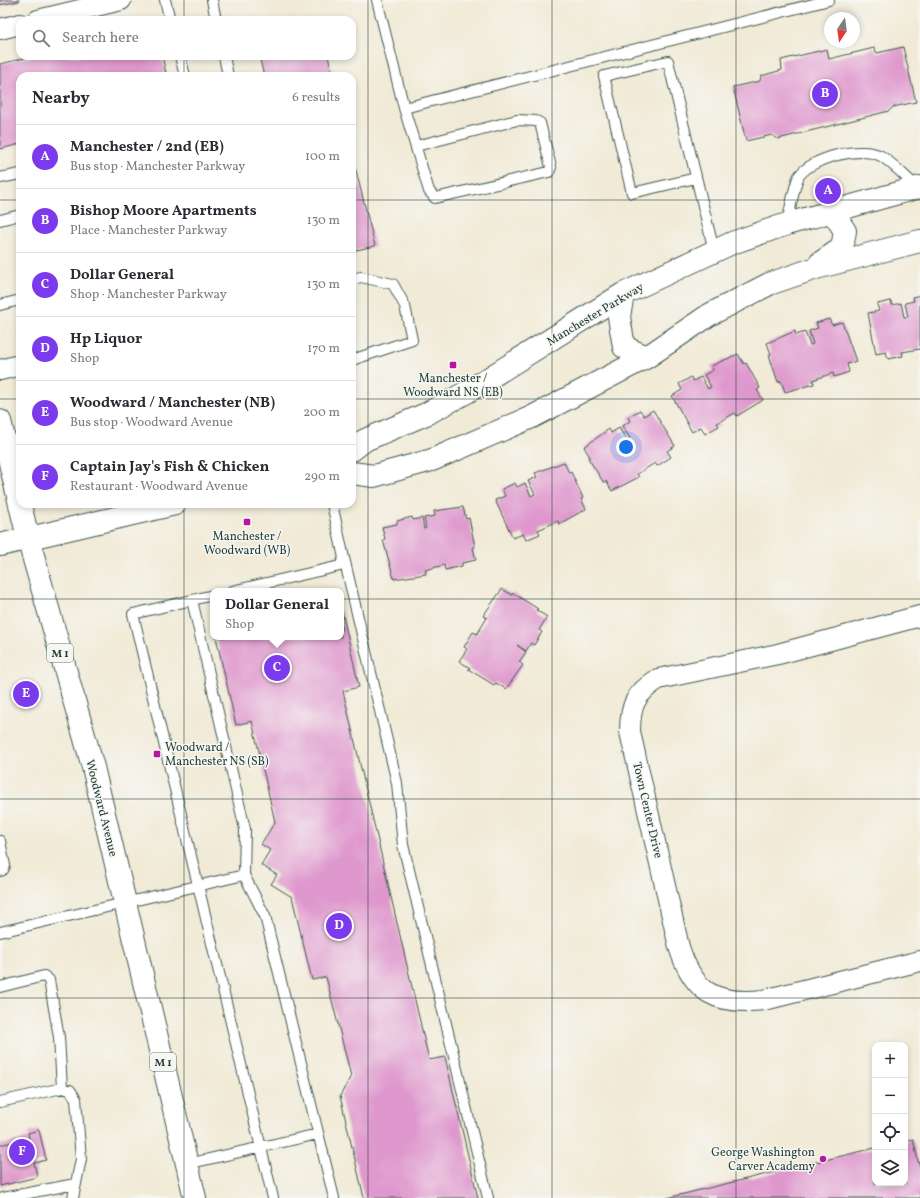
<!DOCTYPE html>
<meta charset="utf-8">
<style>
:root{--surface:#fff;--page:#f7f7f7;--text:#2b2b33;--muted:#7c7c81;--line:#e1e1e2;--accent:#7c3aed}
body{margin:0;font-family:Vollkorn,serif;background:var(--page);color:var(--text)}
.controls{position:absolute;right:12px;bottom:12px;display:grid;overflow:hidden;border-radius:8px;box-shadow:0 2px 6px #0003}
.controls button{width:36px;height:36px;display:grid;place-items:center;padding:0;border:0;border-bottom:1px solid var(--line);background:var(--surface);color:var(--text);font:20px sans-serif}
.compass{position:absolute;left:824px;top:12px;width:36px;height:36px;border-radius:50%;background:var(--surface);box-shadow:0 2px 6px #0003;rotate:193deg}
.you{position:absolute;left:626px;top:447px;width:14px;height:14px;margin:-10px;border:3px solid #fff;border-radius:50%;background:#1a73e8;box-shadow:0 0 0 6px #1a73e833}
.badge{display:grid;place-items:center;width:26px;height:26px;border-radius:50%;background:var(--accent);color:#fff;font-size:13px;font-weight:700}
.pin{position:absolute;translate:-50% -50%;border:2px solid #fff;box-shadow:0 1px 4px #0006}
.popup{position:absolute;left:210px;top:588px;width:134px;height:52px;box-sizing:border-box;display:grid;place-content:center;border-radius:8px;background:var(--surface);filter:drop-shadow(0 1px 3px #0005);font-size:13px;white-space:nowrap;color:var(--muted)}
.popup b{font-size:15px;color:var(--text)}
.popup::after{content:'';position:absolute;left:50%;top:100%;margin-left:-8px;border:8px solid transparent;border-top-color:var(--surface)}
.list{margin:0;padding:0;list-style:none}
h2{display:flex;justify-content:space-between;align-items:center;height:52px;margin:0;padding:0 16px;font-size:17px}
h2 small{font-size:13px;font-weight:400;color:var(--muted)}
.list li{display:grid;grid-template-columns:26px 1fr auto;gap:12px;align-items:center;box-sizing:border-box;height:64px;padding:0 16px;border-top:1px solid var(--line)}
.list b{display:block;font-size:15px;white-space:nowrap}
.list p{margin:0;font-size:13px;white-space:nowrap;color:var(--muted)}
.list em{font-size:13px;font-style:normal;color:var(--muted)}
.icon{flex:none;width:22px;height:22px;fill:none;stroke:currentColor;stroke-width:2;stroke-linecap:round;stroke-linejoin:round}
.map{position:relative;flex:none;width:920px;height:1198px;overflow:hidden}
.search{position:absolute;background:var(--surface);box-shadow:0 2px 6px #0003;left:16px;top:16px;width:340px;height:44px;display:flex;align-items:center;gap:10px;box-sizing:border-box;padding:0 14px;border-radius:12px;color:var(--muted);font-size:15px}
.panel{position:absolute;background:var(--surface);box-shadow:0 2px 6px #0003;left:16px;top:72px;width:340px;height:436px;border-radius:12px}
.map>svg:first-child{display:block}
.building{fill:#df98cd}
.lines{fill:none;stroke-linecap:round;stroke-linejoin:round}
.service-casing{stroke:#3e574c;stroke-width:12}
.minor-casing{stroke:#3e574c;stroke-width:22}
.tertiary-casing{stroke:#3e574c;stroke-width:24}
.primary-casing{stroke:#3e574c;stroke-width:24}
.service{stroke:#fff;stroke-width:10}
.minor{stroke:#fff;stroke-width:20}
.tertiary{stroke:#fff;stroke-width:22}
.primary{stroke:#fff;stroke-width:22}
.grid{fill:none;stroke:#1f3d34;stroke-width:1;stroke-opacity:0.55}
.poi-dot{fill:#b5179e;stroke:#f6f6f2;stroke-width:1.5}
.labels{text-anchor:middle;stroke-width:3;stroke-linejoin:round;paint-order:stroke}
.shield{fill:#f6f6f2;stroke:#60746d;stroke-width:1}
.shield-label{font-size:11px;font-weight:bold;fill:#1f3d34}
.street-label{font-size:12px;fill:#1f3d34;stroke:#f6f6f2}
.poi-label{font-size:12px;fill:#1f3d34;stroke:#f6f6f2}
</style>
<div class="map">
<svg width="920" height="1198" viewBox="0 0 920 1198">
<rect width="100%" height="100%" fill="#f6f6f2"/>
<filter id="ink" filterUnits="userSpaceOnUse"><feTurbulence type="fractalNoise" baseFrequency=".025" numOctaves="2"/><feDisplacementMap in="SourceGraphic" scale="8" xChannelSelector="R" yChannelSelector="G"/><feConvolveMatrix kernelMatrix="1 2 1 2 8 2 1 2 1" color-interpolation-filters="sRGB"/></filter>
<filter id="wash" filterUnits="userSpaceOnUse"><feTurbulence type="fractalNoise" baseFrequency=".012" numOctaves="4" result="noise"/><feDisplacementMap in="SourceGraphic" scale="16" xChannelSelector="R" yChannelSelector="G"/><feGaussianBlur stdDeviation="0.9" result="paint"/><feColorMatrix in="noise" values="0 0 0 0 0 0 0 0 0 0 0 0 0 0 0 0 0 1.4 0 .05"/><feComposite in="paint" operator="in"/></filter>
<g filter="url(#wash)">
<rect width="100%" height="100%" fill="#f1ead6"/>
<g id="blocks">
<path class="building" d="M 0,0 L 19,0 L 19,1 L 0,5 Z
M 903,47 L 916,102 L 893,107 L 889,111 L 778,139 L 772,135 L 746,141 L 733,87 L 760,81 L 761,76 L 782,70 L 781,60 L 827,49 L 829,59 L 874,48 L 877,53 Z
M 33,56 L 162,56 L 166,73 L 154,76 L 20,76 L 20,144 L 0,149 L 0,64 Z
M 259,56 L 328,56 L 333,76 L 264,76 Z
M 352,155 L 375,246 L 352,251 Z
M 920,295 L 920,349 L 902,352 L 903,356 L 888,359 L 886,352 L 876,354 L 868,313 L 879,311 L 877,304 L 891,301 L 892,305 L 901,303 L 904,317 L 908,317 L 905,303 L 914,301 L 913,297 Z
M 829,319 L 832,325 L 842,322 L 856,361 L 847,364 L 849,372 L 834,377 L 833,373 L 813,380 L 814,384 L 785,392 L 781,381 L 778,382 L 769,355 L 771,354 L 767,343 L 795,331 L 796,335 L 805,332 L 810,345 L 813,344 L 809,331 L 818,328 L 816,323 Z
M 738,354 L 744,364 L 746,363 L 760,388 L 757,390 L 763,400 L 737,416 L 735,413 L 717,423 L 719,426 L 705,434 L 701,427 L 692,432 L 672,396 L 682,390 L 679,384 L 691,377 L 693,381 L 701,377 L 708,389 L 711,387 L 704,375 L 713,370 L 711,366 Z
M 640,410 L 644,416 L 653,410 L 675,446 L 667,451 L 671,457 L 657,466 L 655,463 L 637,474 L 639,477 L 612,491 L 606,481 L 604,483 L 588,458 L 590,457 L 584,447 L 609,429 L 611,433 L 619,428 L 627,440 L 630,438 L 622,426 L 630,421 L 628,417 Z
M 564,462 L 569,473 L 571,472 L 583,498 L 581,499 L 586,509 L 559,524 L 558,521 L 538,530 L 540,534 L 526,540 L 523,534 L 513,538 L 495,500 L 505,496 L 502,489 L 515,483 L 517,487 L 525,483 L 531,496 L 535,494 L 528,481 L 537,477 L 535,473 Z
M 463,507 L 466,519 L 469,518 L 475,547 L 473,548 L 476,560 L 462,563 L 462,566 L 445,570 L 444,565 L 425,570 L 426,574 L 394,579 L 383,540 L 385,539 L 382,527 L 397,524 L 397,521 L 412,517 L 413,520 L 422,518 L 424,529 L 426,528 L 424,518 L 435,516 L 434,511 Z
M 502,589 L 512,595 L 513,593 L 538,609 L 536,610 L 547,617 L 539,630 L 542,632 L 534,645 L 531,643 L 526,651 L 517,645 L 526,652 L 519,662 L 523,665 L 506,689 L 496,683 L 494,685 L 468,669 L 470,668 L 459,661 L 467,649 L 464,647 L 473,632 L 477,634 L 487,618 L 483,616 Z
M 342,611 L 359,687 L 343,691 L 429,1060 L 445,1057 L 478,1198 L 364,1198 L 340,1096 L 351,1076 L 326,977 L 312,980 L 292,897 L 271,884 L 277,875 L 261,865 L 270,850 L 261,844 L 275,822 L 252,721 L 236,725 L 216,637 L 341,637 Z
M 39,1130 L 46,1160 L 34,1163 L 37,1177 L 0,1186 L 0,1145 L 29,1138 L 28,1133 Z
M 913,1139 L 920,1169 L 920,1198 L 667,1198 L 875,1148 L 875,1183 L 905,1183 L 905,1141 Z"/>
</g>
</g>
<g filter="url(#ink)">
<use href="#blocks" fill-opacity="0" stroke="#3e574c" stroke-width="1"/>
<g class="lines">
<defs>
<path id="service" d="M 165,0 L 170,20
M 212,0 L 216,20
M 377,0 L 404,108 L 829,0
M 180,56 L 185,76
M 224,56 L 228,76
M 404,108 L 429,191 L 435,198 L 549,172 L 551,167 L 540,123 L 536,121 L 517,120 L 416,146
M 0,178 L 20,174
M 696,178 L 632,193 L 604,76 L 668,61 L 714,251
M 0,220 L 20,215
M 787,224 C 789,214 795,183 799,176 C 811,158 861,145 881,156 C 894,164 906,178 918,188
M 352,279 L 361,277 L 393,284 L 405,306 L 412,340 L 352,360
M 0,305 L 20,300
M 344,558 L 397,783 L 403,845 L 488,1198
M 232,591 L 340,566 L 344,558 L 332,504
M 213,595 L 133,614 L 273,1198
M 192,600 L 245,829 L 244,875 L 265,916 L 334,1198
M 0,841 L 5,866 L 3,870 L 0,871
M 0,932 L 244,875
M 0,987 L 44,976 L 49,980 L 59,1037 L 62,1088
M 0,1102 L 62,1088 L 70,1090 L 76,1099 L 81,1159 L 73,1198
M 187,1164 L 318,1134
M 3,1198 L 75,1184"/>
<path id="minor" d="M 38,20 L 121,0
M 0,29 L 20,24
M 0,370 L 20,365
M 920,616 L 778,654 L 658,679 C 635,694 630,705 630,732 L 679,947 C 694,994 716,1005 764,1000 L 920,961"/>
<path id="tertiary" d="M 820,263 L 842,248 L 845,231 L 832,211
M 623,294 L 619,317 L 624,347 L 647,357
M 352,450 L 365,440 L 426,414 L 467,392 L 623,294 L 732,243 L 787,224 L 920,187
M 352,473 L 374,476 L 432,460 L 532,417 L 647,357 L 709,315 L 769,284 L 816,268 L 920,241
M 0,545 L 175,504"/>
<path id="primary" d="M 0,421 L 28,538 L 93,767 L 195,1198"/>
</defs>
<use href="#service" class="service-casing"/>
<use href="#minor" class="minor-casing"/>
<use href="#tertiary" class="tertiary-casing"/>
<use href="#primary" class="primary-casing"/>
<use href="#service" class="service"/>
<use href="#minor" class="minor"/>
<use href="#tertiary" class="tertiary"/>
<use href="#primary" class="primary"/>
</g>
</g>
<path class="grid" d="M 184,0 L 184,20M 368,0 L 368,1198M 552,0 L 552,1198M 736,0 L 736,1198M 184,56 L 184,76M 0,200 L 20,200M 352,200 L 920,200M 0,399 L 20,399M 352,399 L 920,399M 184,504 L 184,1198M 0,599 L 920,599M 0,799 L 920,799M 0,998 L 920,998"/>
<g class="poi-dot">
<rect x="449" y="361" width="8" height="8" rx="2"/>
<rect x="243" y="518" width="8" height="8" rx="2"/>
<rect x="153" y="750" width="8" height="8" rx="2"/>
<circle cx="823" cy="1159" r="4"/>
</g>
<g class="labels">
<g class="shield">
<rect x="47" y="644" width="26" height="18" rx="3"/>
<rect x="150" y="1053" width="26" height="18" rx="3"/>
</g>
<g class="shield-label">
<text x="60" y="657">M 1</text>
<text x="163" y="1066">M 1</text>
</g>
<g class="street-label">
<text transform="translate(595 314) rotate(-31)" y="4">Manchester Parkway</text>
<text transform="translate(102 808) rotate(76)" y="4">Woodward Avenue</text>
<text transform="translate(648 810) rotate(77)" y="4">Town Center Drive</text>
</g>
<g class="poi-label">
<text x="453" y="382">Manchester /<tspan x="453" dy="14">Woodward NS (EB)</tspan></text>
<text x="247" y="540">Manchester /<tspan x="247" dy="14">Woodward (WB)</tspan></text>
<text x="165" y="751" text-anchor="start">Woodward /<tspan x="165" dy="14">Manchester NS (SB)</tspan></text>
<text x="815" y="1156" text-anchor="end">George Washington<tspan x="815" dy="14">Carver Academy</tspan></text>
</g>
</g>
</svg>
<div class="controls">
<button>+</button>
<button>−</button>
<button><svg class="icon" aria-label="locate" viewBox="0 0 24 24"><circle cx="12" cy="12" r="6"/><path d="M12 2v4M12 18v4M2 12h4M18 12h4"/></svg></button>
<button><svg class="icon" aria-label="layers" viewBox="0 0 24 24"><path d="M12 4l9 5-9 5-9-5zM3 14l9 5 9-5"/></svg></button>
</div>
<svg class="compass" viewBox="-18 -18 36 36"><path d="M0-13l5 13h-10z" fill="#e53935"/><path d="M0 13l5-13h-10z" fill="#7c7c81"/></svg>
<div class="you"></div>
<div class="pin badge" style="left:828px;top:191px">A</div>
<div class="pin badge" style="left:825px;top:94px">B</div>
<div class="pin badge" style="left:277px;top:668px">C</div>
<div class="popup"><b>Dollar General</b>Shop</div>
<div class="pin badge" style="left:339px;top:926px">D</div>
<div class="pin badge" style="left:26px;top:694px">E</div>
<div class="pin badge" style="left:22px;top:1152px">F</div>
<div class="search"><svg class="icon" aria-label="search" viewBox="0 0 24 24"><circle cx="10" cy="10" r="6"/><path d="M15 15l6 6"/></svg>Search here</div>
<section class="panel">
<h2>Nearby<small>6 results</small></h2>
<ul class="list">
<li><span class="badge">A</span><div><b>Manchester / 2nd (EB)</b><p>Bus stop · Manchester Parkway</p></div><em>100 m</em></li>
<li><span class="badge">B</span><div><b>Bishop Moore Apartments</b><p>Place · Manchester Parkway</p></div><em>130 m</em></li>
<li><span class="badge">C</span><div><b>Dollar General</b><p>Shop · Manchester Parkway</p></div><em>130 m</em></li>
<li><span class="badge">D</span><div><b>Hp Liquor</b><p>Shop</p></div><em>170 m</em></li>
<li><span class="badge">E</span><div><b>Woodward / Manchester (NB)</b><p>Bus stop · Woodward Avenue</p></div><em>200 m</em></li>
<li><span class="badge">F</span><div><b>Captain Jay's Fish &amp; Chicken</b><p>Restaurant · Woodward Avenue</p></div><em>290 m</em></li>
</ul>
</section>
</div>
